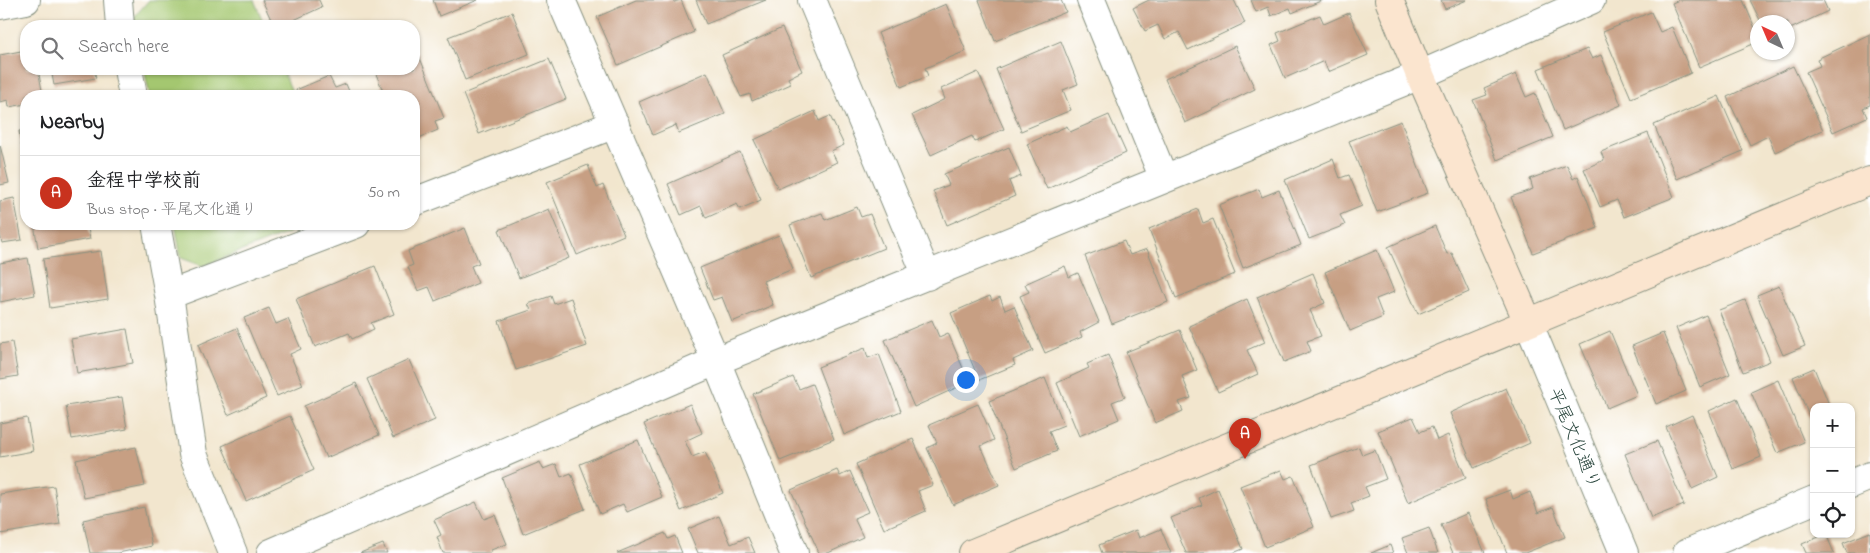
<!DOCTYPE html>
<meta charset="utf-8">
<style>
:root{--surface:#fff;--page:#f2f2f2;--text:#202124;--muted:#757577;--line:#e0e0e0;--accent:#c8321e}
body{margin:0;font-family:"Indie Flower","Klee One",sans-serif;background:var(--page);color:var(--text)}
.controls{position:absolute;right:15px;bottom:15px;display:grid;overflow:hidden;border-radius:10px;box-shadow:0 1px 4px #0004}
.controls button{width:45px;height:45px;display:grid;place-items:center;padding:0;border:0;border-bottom:1px solid var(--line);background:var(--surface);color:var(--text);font:25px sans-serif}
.compass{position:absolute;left:1750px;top:15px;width:45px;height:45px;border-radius:50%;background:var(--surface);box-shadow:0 1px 4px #0004;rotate:316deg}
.you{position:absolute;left:965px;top:379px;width:18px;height:18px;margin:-12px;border:4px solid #fff;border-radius:50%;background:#1a73e8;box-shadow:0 0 0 8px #1a73e833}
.badge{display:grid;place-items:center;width:32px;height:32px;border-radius:50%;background:var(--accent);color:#fff;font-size:16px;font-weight:700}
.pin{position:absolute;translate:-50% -41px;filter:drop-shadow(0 1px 2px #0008)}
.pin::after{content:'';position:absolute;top:26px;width:18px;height:15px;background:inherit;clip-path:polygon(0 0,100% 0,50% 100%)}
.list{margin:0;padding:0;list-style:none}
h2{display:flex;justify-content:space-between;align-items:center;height:65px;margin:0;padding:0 20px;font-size:21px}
h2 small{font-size:16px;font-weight:400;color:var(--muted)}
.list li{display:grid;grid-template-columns:32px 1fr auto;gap:15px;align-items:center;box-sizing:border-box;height:75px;padding:0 20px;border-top:1px solid var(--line)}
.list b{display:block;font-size:19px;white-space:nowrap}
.list p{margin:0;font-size:16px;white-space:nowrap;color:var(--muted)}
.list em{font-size:16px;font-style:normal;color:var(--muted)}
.icon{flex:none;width:28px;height:28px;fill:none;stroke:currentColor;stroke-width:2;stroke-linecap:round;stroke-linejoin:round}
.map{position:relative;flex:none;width:1870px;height:553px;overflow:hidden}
.search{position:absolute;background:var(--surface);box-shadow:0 1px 4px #0004;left:20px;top:20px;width:400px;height:55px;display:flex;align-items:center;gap:12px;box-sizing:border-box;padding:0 18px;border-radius:20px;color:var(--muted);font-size:19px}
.panel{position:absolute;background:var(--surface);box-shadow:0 1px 4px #0004;left:20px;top:90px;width:400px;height:140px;border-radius:20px}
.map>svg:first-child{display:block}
.green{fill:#a4c770;stroke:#628252}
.building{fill:#c79f83}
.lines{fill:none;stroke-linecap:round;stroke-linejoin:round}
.street-casing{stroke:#889281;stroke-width:30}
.secondary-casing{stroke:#889281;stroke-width:30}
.street{stroke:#fff;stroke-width:28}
.secondary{stroke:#fbe5cf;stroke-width:28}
.labels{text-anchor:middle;stroke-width:4;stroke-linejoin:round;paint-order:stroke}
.street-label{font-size:18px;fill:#1f3d34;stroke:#fff}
</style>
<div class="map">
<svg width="1870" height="553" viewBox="0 0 1870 553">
<rect width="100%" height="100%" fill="#fff"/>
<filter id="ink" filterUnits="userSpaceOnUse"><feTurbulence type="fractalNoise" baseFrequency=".02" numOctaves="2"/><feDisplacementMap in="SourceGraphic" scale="10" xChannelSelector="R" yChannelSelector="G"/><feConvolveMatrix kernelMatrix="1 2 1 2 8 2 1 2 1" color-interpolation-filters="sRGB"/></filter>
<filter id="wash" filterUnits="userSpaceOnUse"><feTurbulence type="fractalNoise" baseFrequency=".0096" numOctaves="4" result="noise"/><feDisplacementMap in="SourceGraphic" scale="20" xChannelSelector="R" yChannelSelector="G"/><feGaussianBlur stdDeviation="1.12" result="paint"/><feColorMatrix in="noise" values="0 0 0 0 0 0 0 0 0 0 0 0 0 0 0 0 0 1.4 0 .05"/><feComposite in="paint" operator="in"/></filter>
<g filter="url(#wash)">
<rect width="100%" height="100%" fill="#f2e6ce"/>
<path class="green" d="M 149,0 L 254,0 L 265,26 L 136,26 L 134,17 Z
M 144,69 L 282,69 L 294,96 L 150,96 Z
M 175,224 L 311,224 L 203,266 L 181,258 Z"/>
<g id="blocks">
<path class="building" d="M 262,0 L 319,0 L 322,7 L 281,26 L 274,26 Z
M 433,0 L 478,0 L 439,16 Z
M 636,0 L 673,0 L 674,2 L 681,0 L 694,32 L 618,65 L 597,17 Z
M 696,0 L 766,0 L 706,24 Z
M 979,0 L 1061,0 L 1066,12 L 995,41 Z
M 1149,0 L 1234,0 L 1245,23 L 1188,50 L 1179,32 L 1165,39 L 1158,25 L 1145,31 L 1133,8 Z
M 1251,0 L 1323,0 L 1292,13 L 1290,8 L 1271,16 L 1268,7 L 1256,12 Z
M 1441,0 L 1467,0 L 1445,9 Z
M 1679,0 L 1743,0 L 1758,35 L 1758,42 L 1699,67 L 1672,3 Z
M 1750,0 L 1823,0 L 1828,11 L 1788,30 L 1788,22 L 1761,22 Z
M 946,4 L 966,51 L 925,68 L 928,76 L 901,87 L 878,33 Z
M 512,12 L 529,54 L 465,80 L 448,37 Z
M 1651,12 L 1660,32 L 1672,27 L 1691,73 L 1631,98 L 1603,32 Z
M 1349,13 L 1368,55 L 1328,72 L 1324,61 L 1285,78 L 1271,45 L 1280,41 L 1277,33 L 1320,15 L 1324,24 Z
M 782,28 L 802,71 L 788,78 L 791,84 L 752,101 L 750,94 L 741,97 L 722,55 Z
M 1870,34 L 1870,105 L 1863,108 L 1867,117 L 1833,132 L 1806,72 L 1820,66 L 1817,59 Z
M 1061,41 L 1078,84 L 1063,90 L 1071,110 L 1021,131 L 996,69 Z
M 1235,46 L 1255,89 L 1185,123 L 1165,79 Z
M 1587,49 L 1592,59 L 1601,55 L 1621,105 L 1563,130 L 1538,69 Z
M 26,50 L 26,69 L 38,69 L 43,96 L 26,96 L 26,104 L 9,107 L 8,100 L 0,102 L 0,55 Z
M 418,53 L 444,118 L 435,121 L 438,130 L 414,140 L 414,96 L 385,96 L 374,69 L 414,69 L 414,55 Z
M 549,59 L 566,99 L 479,134 L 463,94 Z
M 1793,66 L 1823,130 L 1775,152 L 1768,136 L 1750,145 L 1727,97 Z
M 51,69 L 94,69 L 96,78 L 54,85 Z
M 707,72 L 725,114 L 679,133 L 676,125 L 653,135 L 639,102 Z
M 978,72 L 1004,129 L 975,142 L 972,136 L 931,155 L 912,115 L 945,99 L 941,89 Z
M 1516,74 L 1526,97 L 1535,93 L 1553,137 L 1497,160 L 1473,100 L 1487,95 L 1484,88 Z
M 329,76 L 335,88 L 346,84 L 351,96 L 298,96 L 296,90 Z
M 1719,96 L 1743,151 L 1677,179 L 1654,125 Z
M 815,111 L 819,121 L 830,116 L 844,145 L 831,151 L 837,162 L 778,189 L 754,140 Z
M 1109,115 L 1126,153 L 1047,189 L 1027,144 L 1067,126 L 1070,132 Z
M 1401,121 L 1428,193 L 1377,212 L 1349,141 Z
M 26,130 L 26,168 L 25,168 L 19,131 Z
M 1648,133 L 1674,197 L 1624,217 L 1617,200 L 1600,207 L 1584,169 L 1604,160 L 1601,152 Z
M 0,145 L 9,183 L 0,185 Z
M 1009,147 L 1021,176 L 1009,181 L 1015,196 L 947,225 L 933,191 L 949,185 L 944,174 Z
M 740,152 L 761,200 L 740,209 L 737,204 L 706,218 L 701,206 L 681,215 L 668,184 Z
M 1333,159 L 1340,178 L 1349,175 L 1362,206 L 1340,215 L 1345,225 L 1309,239 L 1285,180 Z
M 588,165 L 597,188 L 603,185 L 624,235 L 577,255 L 547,182 Z
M 1567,165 L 1573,179 L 1578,176 L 1598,228 L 1533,253 L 1511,197 L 1533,189 L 1530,179 Z
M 1259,189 L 1262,197 L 1279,190 L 1301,245 L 1243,268 L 1219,205 Z
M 14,198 L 22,240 L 2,243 L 0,235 L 0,201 Z
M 857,207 L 861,217 L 870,214 L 884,248 L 811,278 L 790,225 L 822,213 L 825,220 Z
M 549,209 L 569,258 L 519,278 L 499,230 Z
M 1198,209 L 1203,223 L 1213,219 L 1235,274 L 1176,298 L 1149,229 Z
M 34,224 L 87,224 L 90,239 L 38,248 Z
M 1435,226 L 1447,254 L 1452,253 L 1469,292 L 1418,314 L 1388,247 Z
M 465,228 L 479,263 L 471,266 L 478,283 L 435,301 L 429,287 L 418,291 L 408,267 L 413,265 L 408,251 Z
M 779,235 L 793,269 L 763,281 L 773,305 L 732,322 L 722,297 L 713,300 L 700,268 Z
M 1124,241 L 1130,255 L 1147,249 L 1168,302 L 1112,324 L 1085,256 Z
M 1377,250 L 1394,292 L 1376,299 L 1383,317 L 1350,331 L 1325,272 Z
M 101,251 L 108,299 L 50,308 L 43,259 Z
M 28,258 L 35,295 L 0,302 L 0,263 Z
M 375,266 L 394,314 L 371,323 L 374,329 L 352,339 L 349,333 L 315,347 L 296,299 Z
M 1065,266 L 1069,277 L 1078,273 L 1099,322 L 1080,332 L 1082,337 L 1045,353 L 1020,296 L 1029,292 L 1025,284 Z
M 1313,273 L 1325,303 L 1310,310 L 1321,336 L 1307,341 L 1311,351 L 1284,362 L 1257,297 Z
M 1779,286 L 1805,346 L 1783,355 L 1757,295 Z
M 551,296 L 554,304 L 571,298 L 587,346 L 516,370 L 499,321 L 531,310 L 528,304 Z
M 990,296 L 992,301 L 1000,297 L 1005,310 L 1014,306 L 1033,351 L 1013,360 L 1015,365 L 979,380 L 951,313 Z
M 1247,299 L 1265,342 L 1247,350 L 1258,374 L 1218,392 L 1189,326 Z
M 1745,300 L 1770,361 L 1743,372 L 1719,310 Z
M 269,308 L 276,324 L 288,319 L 301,349 L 290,354 L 303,385 L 277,396 L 244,318 Z
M 1706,315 L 1730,374 L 1700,387 L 1676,328 Z
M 932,320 L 939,337 L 948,333 L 969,382 L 914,407 L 885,340 Z
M 237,328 L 266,398 L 228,415 L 198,345 Z
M 127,329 L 133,363 L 77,373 L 71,339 Z
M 1180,330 L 1197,370 L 1182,376 L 1191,398 L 1179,402 L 1183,411 L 1155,423 L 1126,352 Z
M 1610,331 L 1637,395 L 1607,408 L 1580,344 Z
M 1663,333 L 1686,391 L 1656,404 L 1632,346 Z
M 12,342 L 18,376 L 0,379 L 0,344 Z
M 865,348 L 868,358 L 879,354 L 901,411 L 844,435 L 818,367 Z
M 1108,355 L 1125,397 L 1112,402 L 1119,419 L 1079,436 L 1057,383 L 1089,368 L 1087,364 Z
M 409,360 L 435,420 L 393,438 L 367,379 Z
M 1814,368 L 1830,407 L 1814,407 L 1814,428 L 1793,377 Z
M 793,377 L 799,389 L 812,384 L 834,439 L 780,461 L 753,394 Z
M 1045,378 L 1064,425 L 1049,431 L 1057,451 L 1016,468 L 989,401 Z
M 1778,380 L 1804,442 L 1777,453 L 1751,392 Z
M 356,383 L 379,435 L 326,458 L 304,406 Z
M 1506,388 L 1530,443 L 1474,468 L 1450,413 Z
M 122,397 L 127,429 L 72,439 L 66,406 Z
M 1737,398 L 1761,457 L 1733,469 L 1709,411 Z
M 690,404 L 702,433 L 685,441 L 692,457 L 705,452 L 723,493 L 681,511 L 644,424 Z
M 978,404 L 994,440 L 981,446 L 999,485 L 953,505 L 927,448 L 937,443 L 929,425 Z
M 1692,415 L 1718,477 L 1692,489 L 1666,427 Z
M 290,416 L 314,470 L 246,501 L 222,446 Z
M 1413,417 L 1420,432 L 1432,427 L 1437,440 L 1448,435 L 1466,478 L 1408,503 L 1378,431 Z
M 27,418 L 33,451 L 0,457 L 0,423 Z
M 913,439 L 933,485 L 918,491 L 926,511 L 884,529 L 856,464 Z
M 638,440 L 662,497 L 627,512 L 623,504 L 600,514 L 580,464 Z
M 1657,441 L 1684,505 L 1651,518 L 1625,454 Z
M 136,447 L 145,486 L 84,498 L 76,460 Z
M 1359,447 L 1362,455 L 1375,450 L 1386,479 L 1365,487 L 1369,496 L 1351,503 L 1354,511 L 1331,519 L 1311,465 Z
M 540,462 L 543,469 L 556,464 L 561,477 L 571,473 L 585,509 L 523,534 L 502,478 Z
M 837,470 L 840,476 L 850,471 L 868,512 L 854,518 L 863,537 L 828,553 L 819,553 L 791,490 Z
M 1281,470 L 1285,479 L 1293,476 L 1314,527 L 1265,547 L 1240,486 Z
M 54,486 L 60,524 L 0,534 L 0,494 Z
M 1218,489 L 1243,549 L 1233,553 L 1186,553 L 1171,518 L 1202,505 L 1199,498 Z
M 1510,490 L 1513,499 L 1530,492 L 1538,513 L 1553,507 L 1565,537 L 1525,553 L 1507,553 L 1486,499 Z
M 476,502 L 484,519 L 495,515 L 507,544 L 491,550 L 491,553 L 443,553 L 437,537 L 441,535 L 434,520 Z
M 144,507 L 152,546 L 118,553 L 90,553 L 83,520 Z
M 1468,513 L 1485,553 L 1453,553 L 1441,525 Z
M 719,516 L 731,544 L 748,537 L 755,553 L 698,553 L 688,529 Z
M 1429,528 L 1438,553 L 1408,553 L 1402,538 Z
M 1161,529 L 1171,553 L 1102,553 L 1099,545 L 1136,530 L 1139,538 Z
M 1870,532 L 1870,553 L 1847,553 L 1843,543 Z
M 665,533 L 668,539 L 675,536 L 682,553 L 617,553 Z
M 1826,534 L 1834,553 L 1806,553 L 1802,544 Z
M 383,544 L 387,553 L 360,553 Z
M 1390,545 L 1393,553 L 1371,553 Z"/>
</g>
</g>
<g filter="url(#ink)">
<use href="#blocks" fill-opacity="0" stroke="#889281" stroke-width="1"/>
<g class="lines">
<defs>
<path id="street" d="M 118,0 L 120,26
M 561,0 L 716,361 L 794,553
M 812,0 L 927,276
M 1091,0 L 1164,179
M 0,5 L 26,0
M 128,69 L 133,96
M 414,202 L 615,124
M 156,224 L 169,295 L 193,454 L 233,553
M 169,295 L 356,224
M 1528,322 L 1624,553
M 1851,484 L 1870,476
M 271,553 L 716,361 L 1420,75 L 1591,0
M 1687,553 L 1814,500"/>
<path id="secondary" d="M 1389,0 L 1420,75 L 1528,322
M 973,553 L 1870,181"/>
</defs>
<use href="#street" class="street-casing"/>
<use href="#secondary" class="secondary-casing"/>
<use href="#street" class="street"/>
<use href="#secondary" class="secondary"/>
</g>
</g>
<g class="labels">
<g class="street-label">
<text transform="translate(1575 438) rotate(67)" y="6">平尾文化通り</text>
</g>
</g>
</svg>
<div class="controls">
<button>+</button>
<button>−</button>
<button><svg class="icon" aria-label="locate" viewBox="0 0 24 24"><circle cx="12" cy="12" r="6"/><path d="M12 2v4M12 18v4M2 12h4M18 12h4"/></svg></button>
</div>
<svg class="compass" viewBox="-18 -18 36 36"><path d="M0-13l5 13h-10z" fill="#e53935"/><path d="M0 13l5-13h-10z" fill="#757577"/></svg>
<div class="you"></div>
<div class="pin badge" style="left:1245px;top:459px">A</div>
<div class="search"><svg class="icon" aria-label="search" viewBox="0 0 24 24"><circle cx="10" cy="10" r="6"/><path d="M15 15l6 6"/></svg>Search here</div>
<section class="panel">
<h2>Nearby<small></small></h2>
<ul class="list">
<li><span class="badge">A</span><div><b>金程中学校前</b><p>Bus stop · 平尾文化通り</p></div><em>50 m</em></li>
</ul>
</section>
</div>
